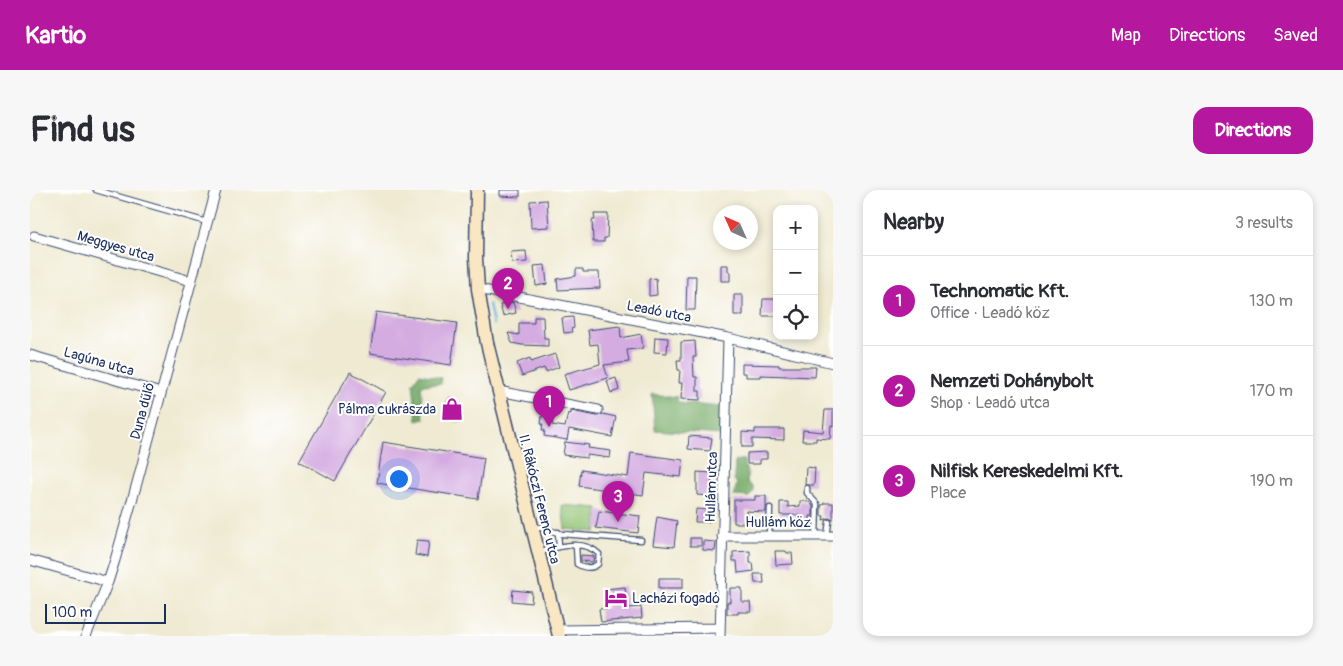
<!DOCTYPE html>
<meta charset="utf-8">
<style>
:root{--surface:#fff;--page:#f7f7f7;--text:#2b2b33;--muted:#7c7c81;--line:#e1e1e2;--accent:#b5179e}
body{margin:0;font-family:Pangolin,sans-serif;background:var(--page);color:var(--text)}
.controls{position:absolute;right:15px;top:15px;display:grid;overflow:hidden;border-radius:10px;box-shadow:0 2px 8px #0003}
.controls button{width:45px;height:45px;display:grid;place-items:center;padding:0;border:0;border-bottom:1px solid var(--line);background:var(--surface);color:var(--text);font:25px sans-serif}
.compass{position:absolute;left:683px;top:15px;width:45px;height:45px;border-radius:50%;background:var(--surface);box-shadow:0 2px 8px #0003;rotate:315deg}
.scale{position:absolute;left:15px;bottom:12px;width:121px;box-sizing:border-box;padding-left:5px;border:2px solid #1b2f5e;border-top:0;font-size:14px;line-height:18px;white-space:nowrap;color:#1b2f5e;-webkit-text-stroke:4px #fff;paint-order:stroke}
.you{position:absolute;left:368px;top:288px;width:18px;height:18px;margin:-12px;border:4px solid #fff;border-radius:50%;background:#1a73e8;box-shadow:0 0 0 8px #1a73e833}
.badge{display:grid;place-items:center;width:32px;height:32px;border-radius:50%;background:var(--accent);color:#fff;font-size:16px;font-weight:700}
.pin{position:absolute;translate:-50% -41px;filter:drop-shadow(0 1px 2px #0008)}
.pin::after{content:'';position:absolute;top:26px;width:18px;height:15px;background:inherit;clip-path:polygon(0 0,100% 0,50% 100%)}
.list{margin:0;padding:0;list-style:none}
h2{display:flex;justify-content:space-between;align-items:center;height:65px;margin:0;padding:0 20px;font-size:21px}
h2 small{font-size:16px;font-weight:400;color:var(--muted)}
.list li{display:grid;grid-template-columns:32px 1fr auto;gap:15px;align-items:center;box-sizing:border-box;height:90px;padding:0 20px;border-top:1px solid var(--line)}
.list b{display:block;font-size:19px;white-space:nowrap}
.list p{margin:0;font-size:16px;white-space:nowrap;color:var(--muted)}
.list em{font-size:16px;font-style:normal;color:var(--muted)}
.icon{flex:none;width:28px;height:28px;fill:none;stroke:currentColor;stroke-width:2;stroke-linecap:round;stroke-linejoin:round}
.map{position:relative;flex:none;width:803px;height:446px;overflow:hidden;border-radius:15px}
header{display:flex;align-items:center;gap:30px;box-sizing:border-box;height:70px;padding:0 25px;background:var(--accent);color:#fff}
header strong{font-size:24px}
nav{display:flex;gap:28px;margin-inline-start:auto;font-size:18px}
.intro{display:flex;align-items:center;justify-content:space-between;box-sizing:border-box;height:120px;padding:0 30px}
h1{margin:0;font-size:35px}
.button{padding:12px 22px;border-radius:15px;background:var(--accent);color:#fff;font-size:18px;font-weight:700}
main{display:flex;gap:30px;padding:0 30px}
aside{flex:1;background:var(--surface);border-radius:15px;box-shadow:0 2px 8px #0003}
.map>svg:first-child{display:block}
.green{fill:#93c474;stroke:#577a69}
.forest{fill:#76aa66;stroke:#486c62}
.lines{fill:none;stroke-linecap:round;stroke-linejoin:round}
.stream{stroke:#69b8e3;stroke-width:2.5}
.building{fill:#d4ace1}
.service-casing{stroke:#3b4b6f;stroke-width:7}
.minor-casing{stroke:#3b4b6f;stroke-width:11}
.secondary-casing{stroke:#3b4b6f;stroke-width:15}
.service{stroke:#fff;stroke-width:4.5}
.minor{stroke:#fff;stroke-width:9}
.secondary{stroke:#f9e7c3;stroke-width:12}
.labels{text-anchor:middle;stroke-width:4;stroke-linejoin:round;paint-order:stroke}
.street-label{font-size:14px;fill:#1b2f5e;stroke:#fff}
.poi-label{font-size:14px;fill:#1b2f5e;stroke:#fff;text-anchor:end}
</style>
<header>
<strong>Kartio</strong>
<nav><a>Map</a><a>Directions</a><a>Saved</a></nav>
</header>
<div class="intro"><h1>Find us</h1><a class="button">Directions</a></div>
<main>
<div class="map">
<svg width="803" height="446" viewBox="0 0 803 446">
<rect width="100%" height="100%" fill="#fff"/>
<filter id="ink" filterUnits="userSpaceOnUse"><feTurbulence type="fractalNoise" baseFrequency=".02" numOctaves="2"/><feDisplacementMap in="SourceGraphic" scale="10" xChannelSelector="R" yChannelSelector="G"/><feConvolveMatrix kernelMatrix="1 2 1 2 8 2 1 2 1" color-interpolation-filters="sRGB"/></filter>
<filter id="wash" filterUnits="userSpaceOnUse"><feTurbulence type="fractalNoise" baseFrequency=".0096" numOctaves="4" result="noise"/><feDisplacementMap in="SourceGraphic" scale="20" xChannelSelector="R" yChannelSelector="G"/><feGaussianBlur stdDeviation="1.12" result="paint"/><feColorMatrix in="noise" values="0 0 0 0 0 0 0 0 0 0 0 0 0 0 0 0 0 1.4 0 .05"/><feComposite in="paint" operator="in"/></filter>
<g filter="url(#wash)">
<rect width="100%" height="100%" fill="#efead1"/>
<path class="green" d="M 532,315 L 568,318 L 566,342 L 535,339 Z"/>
<path class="forest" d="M 389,184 L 411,188 L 411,194 L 391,195 L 394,229 L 387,231 L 383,193 Z
M 622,204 L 647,207 L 648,213 L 692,217 L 690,245 L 625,240 Z
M 709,270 L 714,270 L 714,276 L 718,282 L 717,292 L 723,297 L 723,302 L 719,307 L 703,306 L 707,294 L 704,289 L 705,272 Z"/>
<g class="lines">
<path class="stream" d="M 459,114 L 463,134"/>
</g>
<g id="blocks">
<path class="building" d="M 470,0 L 490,0 L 490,7 L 470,6 Z
M 517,10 L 519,37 L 501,38 L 500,11 Z
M 564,24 L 578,24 L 577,48 L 574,48 L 574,52 L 563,52 L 562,30 L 565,30 Z
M 496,61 L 497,72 L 482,73 L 481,62 Z
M 515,75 L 517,94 L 506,96 L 504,76 Z
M 691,75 L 698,75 L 698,82 L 700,82 L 700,91 L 691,91 Z
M 546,79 L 553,79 L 553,82 L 569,82 L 570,98 L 528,100 L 527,89 L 546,86 Z
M 657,86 L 666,86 L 665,120 L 656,120 Z
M 626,88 L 627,105 L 619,106 L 619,89 Z
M 704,105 L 713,105 L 713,125 L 704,125 Z
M 733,109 L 747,109 L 747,126 L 732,126 Z
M 483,112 L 486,123 L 473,126 L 470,115 Z
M 346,122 L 427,133 L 421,175 L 340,163 Z
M 504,127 L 513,127 L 514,148 L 518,148 L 518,156 L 492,155 L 482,153 L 478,143 L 489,145 L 489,133 L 504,133 Z
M 543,127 L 544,138 L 541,139 L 542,142 L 534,143 L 532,128 Z
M 590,136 L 591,148 L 611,144 L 613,158 L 597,160 L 599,172 L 574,175 L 578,188 L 539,200 L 534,184 L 570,174 L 568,154 L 560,155 L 558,140 Z
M 625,147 L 638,148 L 637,163 L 624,162 Z
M 665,151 L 666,167 L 663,167 L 664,187 L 667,187 L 667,201 L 670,201 L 670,210 L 651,209 L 652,193 L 649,193 L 650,180 L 648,180 L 647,170 L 651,170 L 651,152 Z
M 525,164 L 529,177 L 516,182 L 514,178 L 492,186 L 487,173 L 500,168 L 501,172 Z
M 712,174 L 749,175 L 749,177 L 786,177 L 785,187 L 731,185 L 731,187 L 716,187 L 716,183 L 712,183 Z
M 320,182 L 356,202 L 305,291 L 269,271 Z
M 586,188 L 589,200 L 581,203 L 577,191 Z
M 420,207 L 428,211 L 426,216 L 428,221 L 433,225 L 428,233 L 415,225 L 415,215 Z
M 795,220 L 803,220 L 803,236 L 801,235 L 800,249 L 786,248 L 786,251 L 772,251 L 773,240 L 793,242 Z
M 541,221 L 567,226 L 573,224 L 586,227 L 582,247 L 539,239 L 537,250 L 514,246 L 515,240 L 512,240 L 513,234 L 511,234 L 512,226 L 523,227 L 522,235 L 535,237 L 538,223 L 541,224 Z
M 725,239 L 754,239 L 754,250 L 722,249 L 722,257 L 712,257 L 712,242 L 725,243 Z
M 659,246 L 682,248 L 680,261 L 658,259 Z
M 353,252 L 454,268 L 448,309 L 347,293 Z
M 535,252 L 559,255 L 558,258 L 581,261 L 580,268 L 557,265 L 557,268 L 533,265 Z
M 737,262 L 737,269 L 730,269 L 730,274 L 717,274 L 717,263 Z
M 601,263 L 653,270 L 651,287 L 616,283 L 613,305 L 549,296 L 551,280 L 598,287 Z
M 776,277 L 785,278 L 784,295 L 775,295 Z
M 667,282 L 682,283 L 681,306 L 667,305 Z
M 725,306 L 736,306 L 736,322 L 716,321 L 717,333 L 704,333 L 704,310 L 725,310 Z
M 770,311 L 779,312 L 783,316 L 783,326 L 780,326 L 780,332 L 769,331 L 769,325 L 750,325 L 750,312 L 758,312 L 758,317 L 770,316 Z
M 794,313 L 803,313 L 803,330 L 799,328 L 793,330 L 794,326 L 791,326 L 791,315 L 793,315 Z
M 666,319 L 680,320 L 679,332 L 665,332 Z
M 569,321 L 610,326 L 608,343 L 566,338 Z
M 627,327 L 647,331 L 644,357 L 623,355 Z
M 660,348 L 671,348 L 671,356 L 660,356 Z
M 387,350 L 399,351 L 397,367 L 385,365 Z
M 673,351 L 686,352 L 685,361 L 673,360 Z
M 720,361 L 720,373 L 723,373 L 724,381 L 708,383 L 707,371 L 703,371 L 703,362 Z
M 745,361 L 756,361 L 757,363 L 762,363 L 763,374 L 746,375 Z
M 551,365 L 564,366 L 563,372 L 551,371 Z
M 724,384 L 733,384 L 734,393 L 725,393 Z
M 629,388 L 653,388 L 653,398 L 629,398 Z
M 595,397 L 597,418 L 611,417 L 612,428 L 571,432 L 569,419 L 577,418 L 575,399 Z
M 700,398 L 712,398 L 712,412 L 720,412 L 721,422 L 708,422 L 708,424 L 697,424 L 697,412 L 700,412 Z
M 483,400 L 502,402 L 501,413 L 482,411 Z"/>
</g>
</g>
<g filter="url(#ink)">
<use href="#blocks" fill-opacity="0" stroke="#3b4b6f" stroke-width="1"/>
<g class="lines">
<defs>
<path id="service" d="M 66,0 L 177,32
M 777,298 L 777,303 L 787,314 L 786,346
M 505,336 L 532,344 L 611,350
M 528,342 L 529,356
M 739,346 L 740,318
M 797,346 L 799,332
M 509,362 C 528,357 553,348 569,364 L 568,374 C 562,379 554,378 547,374 L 546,355"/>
<path id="minor" d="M 4,46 L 161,91
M 448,99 L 698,148 L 803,173
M 0,165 L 131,203
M 468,201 L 568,220
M 692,346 L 803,346
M 0,370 L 78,392
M 528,440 L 690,438
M 56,446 L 78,392 L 85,370 L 107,293 L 186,0
M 690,446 L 698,148"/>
<path id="secondary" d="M 447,0 L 446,68 L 448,99 L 457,153 L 529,446"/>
</defs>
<use href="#service" class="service-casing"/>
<use href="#minor" class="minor-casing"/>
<use href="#secondary" class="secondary-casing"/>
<use href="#service" class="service"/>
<use href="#minor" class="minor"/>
<use href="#secondary" class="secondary"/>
</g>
</g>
<defs>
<symbol id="shop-bare" viewBox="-9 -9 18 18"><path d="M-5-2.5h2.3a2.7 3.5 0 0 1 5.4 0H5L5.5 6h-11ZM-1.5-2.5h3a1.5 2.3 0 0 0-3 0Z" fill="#b5179e" stroke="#fff" stroke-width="2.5" paint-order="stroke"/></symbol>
<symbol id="hotel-bare" viewBox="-9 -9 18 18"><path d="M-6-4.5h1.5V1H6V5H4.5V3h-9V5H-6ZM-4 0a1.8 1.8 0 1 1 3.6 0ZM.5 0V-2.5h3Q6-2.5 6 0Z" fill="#b5179e" stroke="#fff" stroke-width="2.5" paint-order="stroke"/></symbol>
</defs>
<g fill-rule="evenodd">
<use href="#shop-bare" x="406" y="203" width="32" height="32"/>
<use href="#hotel-bare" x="570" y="392" width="32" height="32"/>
</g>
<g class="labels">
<g class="street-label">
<text transform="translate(86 56) rotate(16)" y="5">Meggyes utca</text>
<text transform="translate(629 121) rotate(11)" y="5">Leadó utca</text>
<text transform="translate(69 171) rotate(16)" y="5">Lagúna utca</text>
<text transform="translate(112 221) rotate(-75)" y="5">Duna dűlő</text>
<text transform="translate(681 297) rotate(-88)" y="5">Hullám utca</text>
<text transform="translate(510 309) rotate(76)" y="5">II. Rákóczi Ferenc utca</text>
<text x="748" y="337">Hullám köz</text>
</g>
<g class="poi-label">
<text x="406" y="224">Pálma cukrászda</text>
<text x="602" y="413" text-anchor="start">Lacházi fogadó</text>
</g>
</g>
</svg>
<div class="controls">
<button>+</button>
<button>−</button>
<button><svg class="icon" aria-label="locate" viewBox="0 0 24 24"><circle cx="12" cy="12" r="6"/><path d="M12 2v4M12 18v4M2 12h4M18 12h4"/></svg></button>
</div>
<svg class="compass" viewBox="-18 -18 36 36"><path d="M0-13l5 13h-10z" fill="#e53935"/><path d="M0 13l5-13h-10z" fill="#7c7c81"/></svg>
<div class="scale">100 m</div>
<div class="you"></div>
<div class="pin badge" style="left:519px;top:237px">1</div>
<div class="pin badge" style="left:478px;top:119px">2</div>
<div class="pin badge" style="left:588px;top:332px">3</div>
</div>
<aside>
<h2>Nearby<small>3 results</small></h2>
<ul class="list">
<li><span class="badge">1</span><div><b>Technomatic Kft.</b><p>Office · Leadó köz</p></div><em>130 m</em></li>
<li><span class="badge">2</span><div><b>Nemzeti Dohánybolt</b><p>Shop · Leadó utca</p></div><em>170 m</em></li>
<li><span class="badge">3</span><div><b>Nilfisk Kereskedelmi Kft.</b><p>Place</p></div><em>190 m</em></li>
</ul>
</aside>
</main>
